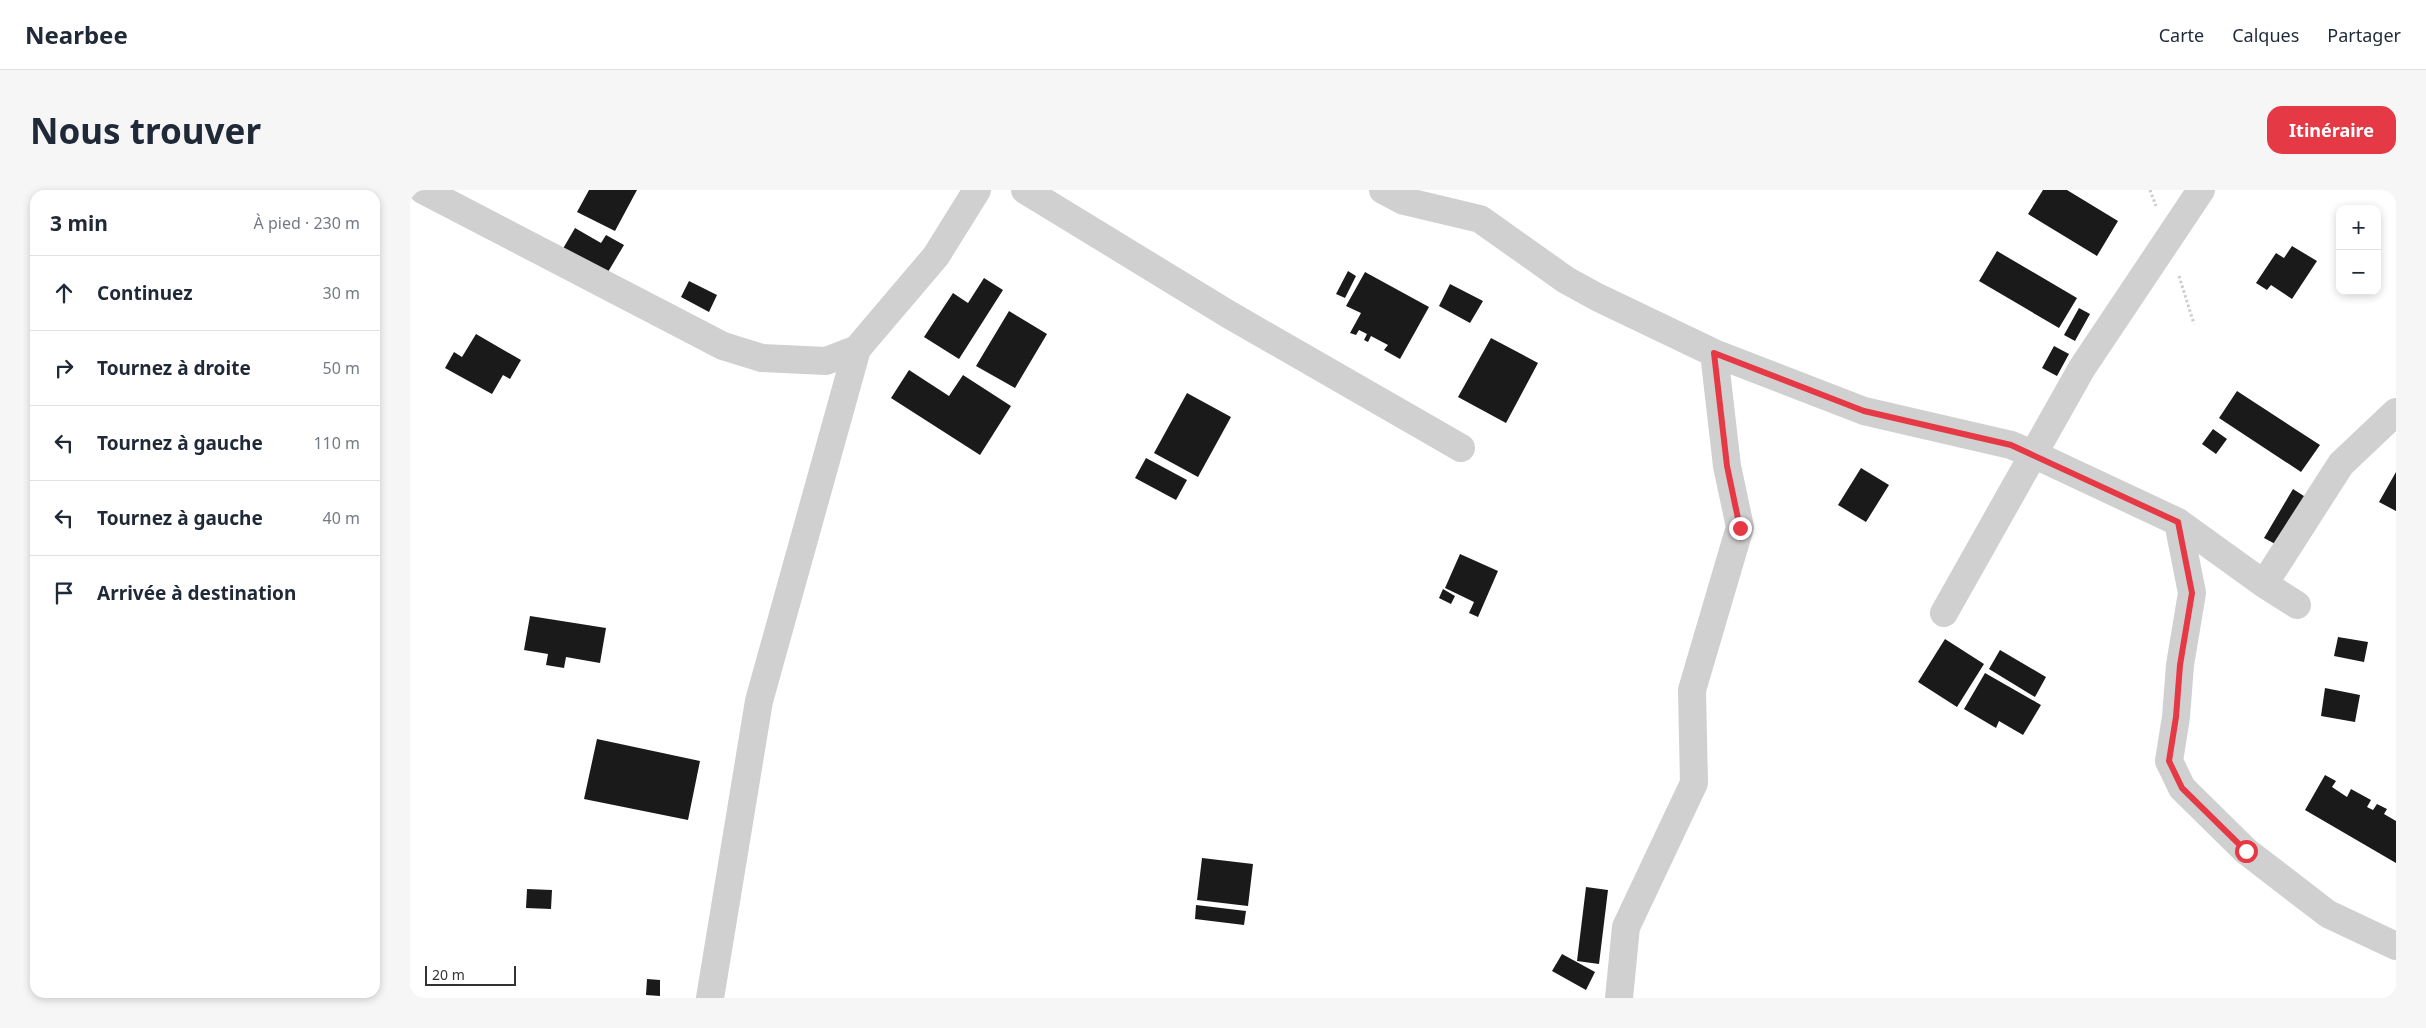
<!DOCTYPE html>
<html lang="fr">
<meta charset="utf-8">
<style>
:root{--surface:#fff;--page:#f6f6f7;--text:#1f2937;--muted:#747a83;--line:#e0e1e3;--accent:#e63946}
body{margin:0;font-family:"Noto Sans",sans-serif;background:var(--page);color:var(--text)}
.controls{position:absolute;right:15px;top:15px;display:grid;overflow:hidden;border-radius:10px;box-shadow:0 2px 8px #0003}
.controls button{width:45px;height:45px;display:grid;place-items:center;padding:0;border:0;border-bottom:1px solid var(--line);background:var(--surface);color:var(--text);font:25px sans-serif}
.scale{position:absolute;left:15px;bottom:12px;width:91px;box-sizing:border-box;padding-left:5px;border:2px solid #333;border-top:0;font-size:14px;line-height:18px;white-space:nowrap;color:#333;-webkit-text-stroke:4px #fff;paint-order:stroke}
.stop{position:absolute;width:15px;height:15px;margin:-11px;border:4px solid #e63946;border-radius:50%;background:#fff}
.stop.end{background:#e63946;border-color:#fff;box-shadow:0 1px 5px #0008}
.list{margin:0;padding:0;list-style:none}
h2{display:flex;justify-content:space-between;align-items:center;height:65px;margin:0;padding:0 20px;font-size:21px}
h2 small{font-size:16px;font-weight:400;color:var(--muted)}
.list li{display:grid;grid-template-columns:32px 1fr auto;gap:15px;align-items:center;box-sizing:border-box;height:75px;padding:0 20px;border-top:1px solid var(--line)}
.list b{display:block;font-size:19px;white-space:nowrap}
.list em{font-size:16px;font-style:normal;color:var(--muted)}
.icon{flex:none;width:28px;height:28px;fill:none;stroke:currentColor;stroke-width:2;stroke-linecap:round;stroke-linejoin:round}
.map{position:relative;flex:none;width:1986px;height:808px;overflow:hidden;border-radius:15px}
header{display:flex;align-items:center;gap:30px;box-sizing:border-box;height:70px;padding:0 25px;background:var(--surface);border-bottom:1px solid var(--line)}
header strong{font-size:24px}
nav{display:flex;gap:28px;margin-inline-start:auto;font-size:18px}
.intro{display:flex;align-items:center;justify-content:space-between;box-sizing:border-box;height:120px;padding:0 30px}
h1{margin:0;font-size:35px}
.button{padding:12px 22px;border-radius:15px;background:var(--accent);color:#fff;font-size:18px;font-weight:700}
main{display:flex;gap:30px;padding:0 30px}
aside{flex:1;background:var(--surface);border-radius:15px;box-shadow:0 2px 8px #0003}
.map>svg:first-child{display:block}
.building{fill:#1a1a1a}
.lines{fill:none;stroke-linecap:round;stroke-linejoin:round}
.path{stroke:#cdcdcd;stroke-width:3;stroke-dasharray:2.5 2.5;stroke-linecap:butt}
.minor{stroke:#d0d0d0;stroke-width:28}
.route{stroke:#e63946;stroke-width:6}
</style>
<header>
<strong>Nearbee</strong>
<nav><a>Carte</a><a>Calques</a><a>Partager</a></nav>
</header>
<div class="intro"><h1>Nous trouver</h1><a class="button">Itinéraire</a></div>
<main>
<aside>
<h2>3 min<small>À pied · 230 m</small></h2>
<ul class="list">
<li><svg class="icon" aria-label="ahead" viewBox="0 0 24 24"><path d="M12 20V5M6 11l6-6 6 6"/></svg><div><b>Continuez</b></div><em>30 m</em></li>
<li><svg class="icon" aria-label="right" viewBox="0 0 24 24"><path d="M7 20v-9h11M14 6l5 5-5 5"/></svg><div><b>Tournez à droite</b></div><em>50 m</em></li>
<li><svg class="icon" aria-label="left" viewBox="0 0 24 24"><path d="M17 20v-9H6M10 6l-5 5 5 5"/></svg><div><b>Tournez à gauche</b></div><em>110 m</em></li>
<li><svg class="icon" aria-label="left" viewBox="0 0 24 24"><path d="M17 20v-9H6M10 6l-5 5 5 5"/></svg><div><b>Tournez à gauche</b></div><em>40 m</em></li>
<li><svg class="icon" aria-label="arrive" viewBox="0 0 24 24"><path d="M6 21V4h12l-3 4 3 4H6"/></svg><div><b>Arrivée à destination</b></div></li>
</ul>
</aside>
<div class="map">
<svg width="1986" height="808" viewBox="0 0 1986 808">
<rect width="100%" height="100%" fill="#fff"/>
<path class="building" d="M 179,0 L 227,0 L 205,41 L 167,22 Z
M 1633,0 L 1657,0 L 1708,31 L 1687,66 L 1618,24 Z
M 165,38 L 191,53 L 196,45 L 214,55 L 195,87 L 151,62 Z
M 1882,56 L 1907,71 L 1882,109 L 1861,95 L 1857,100 L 1846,93 L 1866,63 L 1874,68 Z
M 1587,61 L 1667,108 L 1649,138 L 1569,91 Z
M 938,81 L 946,86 L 935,108 L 926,104 Z
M 955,82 L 1019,117 L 990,169 L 974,160 L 978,155 L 961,146 L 958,152 L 954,150 L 957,144 L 949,140 L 946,145 L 940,143 L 951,123 L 936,116 Z
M 574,88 L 593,100 L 549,169 L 514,147 L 543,103 L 558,113 Z
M 279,91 L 307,105 L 299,122 L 271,107 Z
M 1040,94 L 1073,111 L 1060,133 L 1029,116 Z
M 1669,118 L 1680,124 L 1665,151 L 1654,145 Z
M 599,121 L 637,144 L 605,198 L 566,176 Z
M 66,144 L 111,170 L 100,189 L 93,185 L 82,204 L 35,178 L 44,162 L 52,167 Z
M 1081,148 L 1128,173 L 1096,233 L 1048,207 Z
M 1644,156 L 1659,164 L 1647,186 L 1632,178 Z
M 499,180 L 539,206 L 553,185 L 601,216 L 570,265 L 481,208 Z
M 1827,201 L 1910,255 L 1891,282 L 1809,228 Z
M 777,203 L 821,227 L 788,287 L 744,263 Z
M 1803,239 L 1817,249 L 1806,264 L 1792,254 Z
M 736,268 L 777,290 L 766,310 L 725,288 Z
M 1451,278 L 1479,295 L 1456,332 L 1428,315 Z
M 1986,282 L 1986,321 L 1969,312 Z
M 1883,299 L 1897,308 L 1869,356 L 1854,348 Z
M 1050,364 L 1088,381 L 1068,427 L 1059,423 L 1064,412 L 1035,398 Z
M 1033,399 L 1045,406 L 1041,414 L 1029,408 Z
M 120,426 L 196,438 L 190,473 L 156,467 L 154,478 L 136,475 L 138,464 L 114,460 Z
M 1928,447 L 1958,452 L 1954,472 L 1924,466 Z
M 1535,449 L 1574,474 L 1547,517 L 1508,492 Z
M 1590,460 L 1636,487 L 1625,507 L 1579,479 Z
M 1575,483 L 1631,515 L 1613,545 L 1589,531 L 1586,538 L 1554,519 Z
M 1915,498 L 1950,505 L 1945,532 L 1911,526 Z
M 187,549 L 290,571 L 278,630 L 174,609 Z
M 1915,585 L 1926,591 L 1922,597 L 1937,607 L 1941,599 L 1961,610 L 1957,617 L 1963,620 L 1967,614 L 1977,619 L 1974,624 L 1986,631 L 1986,673 L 1895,620 Z
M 792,668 L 843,674 L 838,716 L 787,710 Z
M 1176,697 L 1198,700 L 1189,774 L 1167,771 Z
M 117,699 L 142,700 L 141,719 L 116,718 Z
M 786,715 L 836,721 L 834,735 L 785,729 Z
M 1152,764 L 1185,782 L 1176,800 L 1142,781 Z
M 237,789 L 250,790 L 250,806 L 236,805 Z"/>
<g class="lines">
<path class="path" d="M 1740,0 L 1746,16
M 1769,86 L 1784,134"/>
<path class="minor" d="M 13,0 L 313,156 L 352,168 L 416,171 L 447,159 L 526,66 L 567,0
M 615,0 L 818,124 L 1051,258
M 973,0 L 994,11 L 1070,29 L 1156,90 L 1187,107 L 1304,163 L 1454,221 L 1601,255 L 1625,265 L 1768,332 L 1854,394 L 1887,415
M 1768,332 L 1782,403 L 1770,475 L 1766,527 L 1759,571 L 1772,598 L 1836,661 L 1918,724 L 1986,756
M 1854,394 L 1931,274 L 1986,222
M 1534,423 L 1672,178 L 1791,0
M 300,808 L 349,511 L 447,159
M 1209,808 L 1216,737 L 1284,593 L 1282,500 L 1330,337 L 1317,276 L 1304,163"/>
</g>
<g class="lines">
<path class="route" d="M 1330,338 L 1317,276 L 1304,163 L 1454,221 L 1601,255 L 1768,332 L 1782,403 L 1770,475 L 1766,527 L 1759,571 L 1772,598 L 1836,661"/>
</g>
</svg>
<div class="controls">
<button>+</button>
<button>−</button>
</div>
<div class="scale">20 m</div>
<div class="stop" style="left:1836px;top:661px"></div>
<div class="stop end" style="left:1330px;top:338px"></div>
</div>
</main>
